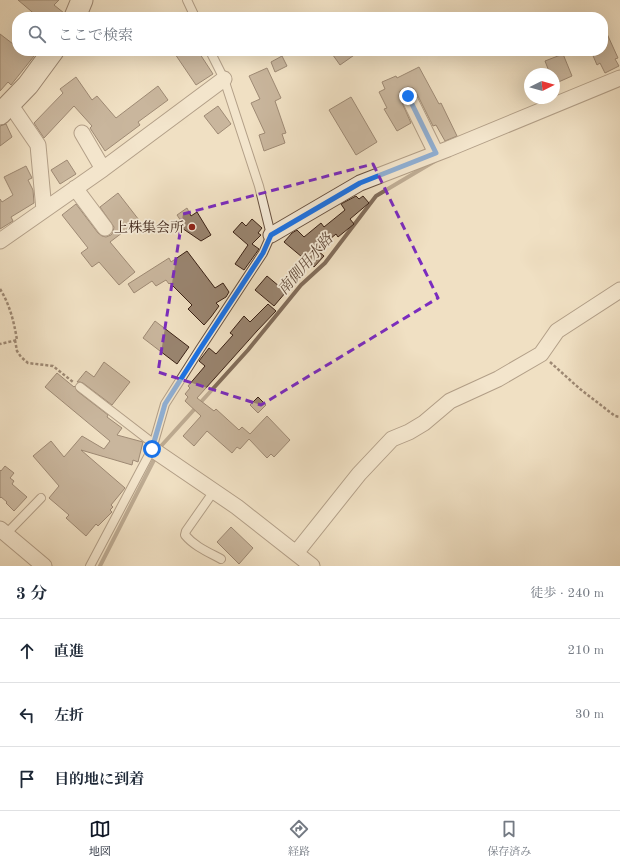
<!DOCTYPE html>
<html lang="ja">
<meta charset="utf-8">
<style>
:root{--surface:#fff;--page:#f2f2f3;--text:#1f2937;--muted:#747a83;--line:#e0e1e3;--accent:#111827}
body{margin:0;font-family:"Old Standard TT","Noto Serif JP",serif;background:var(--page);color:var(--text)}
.compass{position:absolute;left:524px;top:68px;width:36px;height:36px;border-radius:50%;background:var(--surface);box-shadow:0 4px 16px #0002;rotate:85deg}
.stop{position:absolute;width:12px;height:12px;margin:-9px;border:3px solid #1a73e8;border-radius:50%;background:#fff}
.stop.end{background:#1a73e8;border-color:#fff;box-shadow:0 1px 4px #0008}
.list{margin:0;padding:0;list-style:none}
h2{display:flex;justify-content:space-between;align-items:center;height:52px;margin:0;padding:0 16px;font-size:17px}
h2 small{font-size:13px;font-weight:400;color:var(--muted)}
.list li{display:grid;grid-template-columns:26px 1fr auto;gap:12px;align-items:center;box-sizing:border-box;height:64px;padding:0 16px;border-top:1px solid var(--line)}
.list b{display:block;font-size:15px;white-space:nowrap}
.list em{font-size:13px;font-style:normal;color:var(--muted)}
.icon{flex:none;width:22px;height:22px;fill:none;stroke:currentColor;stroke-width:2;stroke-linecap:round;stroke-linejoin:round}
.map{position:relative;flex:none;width:620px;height:566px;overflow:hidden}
.search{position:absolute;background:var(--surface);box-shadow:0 4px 16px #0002;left:12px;right:12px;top:12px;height:44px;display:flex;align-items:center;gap:10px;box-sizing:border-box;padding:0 14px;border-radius:16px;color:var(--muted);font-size:15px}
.sheet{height:244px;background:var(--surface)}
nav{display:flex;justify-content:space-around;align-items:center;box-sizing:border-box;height:56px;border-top:1px solid var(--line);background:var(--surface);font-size:11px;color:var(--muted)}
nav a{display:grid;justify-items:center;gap:2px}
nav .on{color:var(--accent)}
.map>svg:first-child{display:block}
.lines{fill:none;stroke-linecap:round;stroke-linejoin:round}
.stream{stroke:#826d5a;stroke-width:4}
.building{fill:#99846f;stroke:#3a2115}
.lane-casing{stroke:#685140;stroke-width:10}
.street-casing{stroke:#685140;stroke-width:17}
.secondary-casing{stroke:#3a2115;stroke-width:23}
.path{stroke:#3a2115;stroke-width:2.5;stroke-dasharray:3 2;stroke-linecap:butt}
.lane{stroke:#f5ebd8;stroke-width:8}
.street{stroke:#f5ebd8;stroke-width:15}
.secondary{stroke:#f5ebd8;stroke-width:21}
.route{stroke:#1a73e8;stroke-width:5}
.marked{fill:none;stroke:#7b2cbf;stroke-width:3;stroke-dasharray:8 5;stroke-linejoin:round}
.poi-dot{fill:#8f2418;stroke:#f5ebd8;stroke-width:1.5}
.labels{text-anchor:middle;stroke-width:3.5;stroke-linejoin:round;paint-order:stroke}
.poi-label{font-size:14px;fill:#3a2115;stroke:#f5ebd8;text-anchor:end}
.water-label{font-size:15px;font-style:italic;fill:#644d3d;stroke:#f5ebd8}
</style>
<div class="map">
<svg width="620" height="566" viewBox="0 0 620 566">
<rect width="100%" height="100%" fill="#f0e0c3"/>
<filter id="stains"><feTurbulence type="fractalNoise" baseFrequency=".005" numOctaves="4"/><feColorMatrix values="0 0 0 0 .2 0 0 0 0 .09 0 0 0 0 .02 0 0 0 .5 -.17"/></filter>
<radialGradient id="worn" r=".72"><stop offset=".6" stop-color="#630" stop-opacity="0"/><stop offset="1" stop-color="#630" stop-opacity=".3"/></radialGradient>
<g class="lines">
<path class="stream" d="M 159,450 L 162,445 L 248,350 L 301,285 L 325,263 L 376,196 L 435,161
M 100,566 L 156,456"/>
</g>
<path class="building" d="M 18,0 L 59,0 L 54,5 L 64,13 L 63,17 L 38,17 Z
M 603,25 L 618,58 L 615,59 L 619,66 L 605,73 L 600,63 L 597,65 L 591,51 L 603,51 Z
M 0,34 L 17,47 L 17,51 L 38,51 L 11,85 L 8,82 L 0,91 Z
M 173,51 L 198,51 L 213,74 L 196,85 Z
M 330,51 L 360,51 L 340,65 Z
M 563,54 L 572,76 L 554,84 L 554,74 L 550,74 L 545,61 Z
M 282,56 L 287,66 L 275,72 L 271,62 Z
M 419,67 L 439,104 L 441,103 L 457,136 L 445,141 L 436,125 L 433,126 L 416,92 L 413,88 L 408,87 L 404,88 L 400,91 L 399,96 L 411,123 L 397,131 L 384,109 L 387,108 L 379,92 L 385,89 L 382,82 L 396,76 L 397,78 Z
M 267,68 L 281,98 L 275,101 L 286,133 L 282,134 L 285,143 L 264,151 L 259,135 L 265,133 L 251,103 L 260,99 L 249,76 Z
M 76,77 L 92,100 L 97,96 L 116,118 L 158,86 L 168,100 L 138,122 L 140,125 L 105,151 L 90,128 L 92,126 L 74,106 L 44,138 L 34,123 L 63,93 L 60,89 Z
M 351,97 L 377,142 L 356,155 L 329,110 Z
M 218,106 L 231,124 L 218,134 L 204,116 Z
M 6,124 L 12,137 L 0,146 L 0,126 Z
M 67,160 L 76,174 L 60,184 L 51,170 Z
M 26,166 L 32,178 L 28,180 L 33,190 L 34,203 L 11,217 L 13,221 L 0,229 L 0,199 L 2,202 L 13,195 L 4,177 Z
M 118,193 L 139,220 L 110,242 L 135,272 L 119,285 L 99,262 L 92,267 L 81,253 L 88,248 L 62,215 L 76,204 L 98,233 L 102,236 L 106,237 L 111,235 L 113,232 L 114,227 L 100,207 Z
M 356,196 L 359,199 L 363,196 L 369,203 L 350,219 L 354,224 L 338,237 L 336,234 L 317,250 L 324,256 L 314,267 L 284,242 L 292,233 L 297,230 L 304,237 L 321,223 L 324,227 L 345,210 L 341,204 Z
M 187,208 L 191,216 L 197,212 L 211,235 L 201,241 L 176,224 L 181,221 L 177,215 Z
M 252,219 L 262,228 L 258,233 L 261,235 L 252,244 L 259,249 L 244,270 L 235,264 L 248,245 L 233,232 L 242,222 L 246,226 Z
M 187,251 L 215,288 L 223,283 L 229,292 L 226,297 L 216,303 L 219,306 L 211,317 L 204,325 L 188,309 L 192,305 L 170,283 L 169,284 L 166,280 L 156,286 L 152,281 L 134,293 L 128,284 L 169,258 L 171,262 Z
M 267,276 L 286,292 L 274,306 L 255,290 Z
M 268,304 L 276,311 L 257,331 L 197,398 L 214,411 L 216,409 L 239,430 L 242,427 L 250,434 L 267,416 L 290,440 L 274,457 L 271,454 L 267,458 L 249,439 L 240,449 L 237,447 L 232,453 L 207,431 L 194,446 L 183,436 L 201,416 L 185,401 L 188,397 L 185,394 L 190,388 L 188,386 L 205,366 L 199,361 L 209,348 L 216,354 L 233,335 L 230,333 L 244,316 L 250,322 Z
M 155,321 L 189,347 L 177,364 L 143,338 Z
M 104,362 L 130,382 L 112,405 L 83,383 L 80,382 L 77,382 L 86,371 L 94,377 Z
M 57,373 L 74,387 L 75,386 L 77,391 L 108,415 L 107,417 L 122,428 L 117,435 L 143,442 L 138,462 L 133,460 L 132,465 L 81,450 L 125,488 L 111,505 L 113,507 L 110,510 L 112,512 L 98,526 L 96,524 L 86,536 L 66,518 L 69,515 L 49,498 L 59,486 L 33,456 L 51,441 L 64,457 L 82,436 L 104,449 L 110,441 L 45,387 Z
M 258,397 L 266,405 L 258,413 L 250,405 Z
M 5,466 L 14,473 L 10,478 L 14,481 L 12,484 L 27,497 L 14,511 L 6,503 L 7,502 L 1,497 L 0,498 L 0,470 L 1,471 Z
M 231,527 L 253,548 L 239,564 L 217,542 Z"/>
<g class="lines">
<defs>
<path id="lane" d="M 187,0 L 195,17
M 80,387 L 154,444
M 214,491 L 186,531 L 185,535 C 194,546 208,552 221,559
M 6,534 L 41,498
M 90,566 L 152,449 L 165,404 L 200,349 L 263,253 L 271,235 L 259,186 L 224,79 L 210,51"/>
<path id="street" d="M 408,96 L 436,153
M 10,104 L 38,145 L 44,210
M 82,133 L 103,169
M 75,188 L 105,228
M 271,235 L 360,183 L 448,149 L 620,78
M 0,241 L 103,169 L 224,79
M 152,449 L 237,507 L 312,566
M 0,529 L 44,566
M 296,553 L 359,474 L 392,439 L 409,432 L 424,423 L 450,401 L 498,379 L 541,354 L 557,331 L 620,290"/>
<path id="secondary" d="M 75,17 L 82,0
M 0,114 L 28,85 L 53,51"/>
</defs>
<use href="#lane" class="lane-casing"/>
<use href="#street" class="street-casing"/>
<use href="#secondary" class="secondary-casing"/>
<path class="path" d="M 0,289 C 10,305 14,322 17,340 L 0,344
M 15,340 L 17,351 L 21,357 L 28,363 L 53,366 L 73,382
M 550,362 L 580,389 L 615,416 L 620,417"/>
<use href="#lane" class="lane"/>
<use href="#street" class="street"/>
<use href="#secondary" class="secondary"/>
</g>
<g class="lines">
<path class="route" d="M 152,449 L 165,404 L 200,349 L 263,253 L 271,235 L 360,183 L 436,153 L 408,96"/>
</g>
<path d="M0 0H620V566H0ZM 373,164 L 438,298 L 261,405 L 158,372 L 183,214 Z" fill="#f0e0c3" fill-opacity=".55" fill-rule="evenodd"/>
<path class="marked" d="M 373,164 L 438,298 L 261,405 L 158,372 L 183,214 Z"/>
<circle class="poi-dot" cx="192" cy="227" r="4"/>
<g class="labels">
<g class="poi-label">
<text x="184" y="232">上株集会所</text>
</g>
<g class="water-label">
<text transform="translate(305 264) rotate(-49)" y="5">南側用水路</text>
</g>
</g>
<rect width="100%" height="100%" filter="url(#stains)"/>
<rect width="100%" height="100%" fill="url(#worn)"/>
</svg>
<svg class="compass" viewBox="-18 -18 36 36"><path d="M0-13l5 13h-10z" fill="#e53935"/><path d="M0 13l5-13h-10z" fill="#747a83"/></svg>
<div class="stop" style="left:152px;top:449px"></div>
<div class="stop end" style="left:408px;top:96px"></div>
<div class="search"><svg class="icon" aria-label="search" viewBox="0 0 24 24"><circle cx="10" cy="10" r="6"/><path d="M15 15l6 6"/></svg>ここで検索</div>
</div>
<section class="sheet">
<h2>3 分<small>徒歩 · 240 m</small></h2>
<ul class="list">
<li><svg class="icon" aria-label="ahead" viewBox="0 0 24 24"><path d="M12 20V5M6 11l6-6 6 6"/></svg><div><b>直進</b></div><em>210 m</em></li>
<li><svg class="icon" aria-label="left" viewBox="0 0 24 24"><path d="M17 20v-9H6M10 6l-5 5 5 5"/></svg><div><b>左折</b></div><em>30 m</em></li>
<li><svg class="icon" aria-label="arrive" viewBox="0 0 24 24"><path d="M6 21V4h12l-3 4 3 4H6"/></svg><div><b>目的地に到着</b></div></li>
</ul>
</section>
<nav>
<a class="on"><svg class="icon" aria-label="map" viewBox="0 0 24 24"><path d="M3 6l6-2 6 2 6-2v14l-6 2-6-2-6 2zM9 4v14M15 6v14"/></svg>地図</a>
<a><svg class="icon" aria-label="directions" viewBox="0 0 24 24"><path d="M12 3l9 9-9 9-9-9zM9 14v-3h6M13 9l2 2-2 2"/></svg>経路</a>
<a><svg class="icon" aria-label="saved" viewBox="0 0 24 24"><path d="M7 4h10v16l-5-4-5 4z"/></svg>保存済み</a>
</nav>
